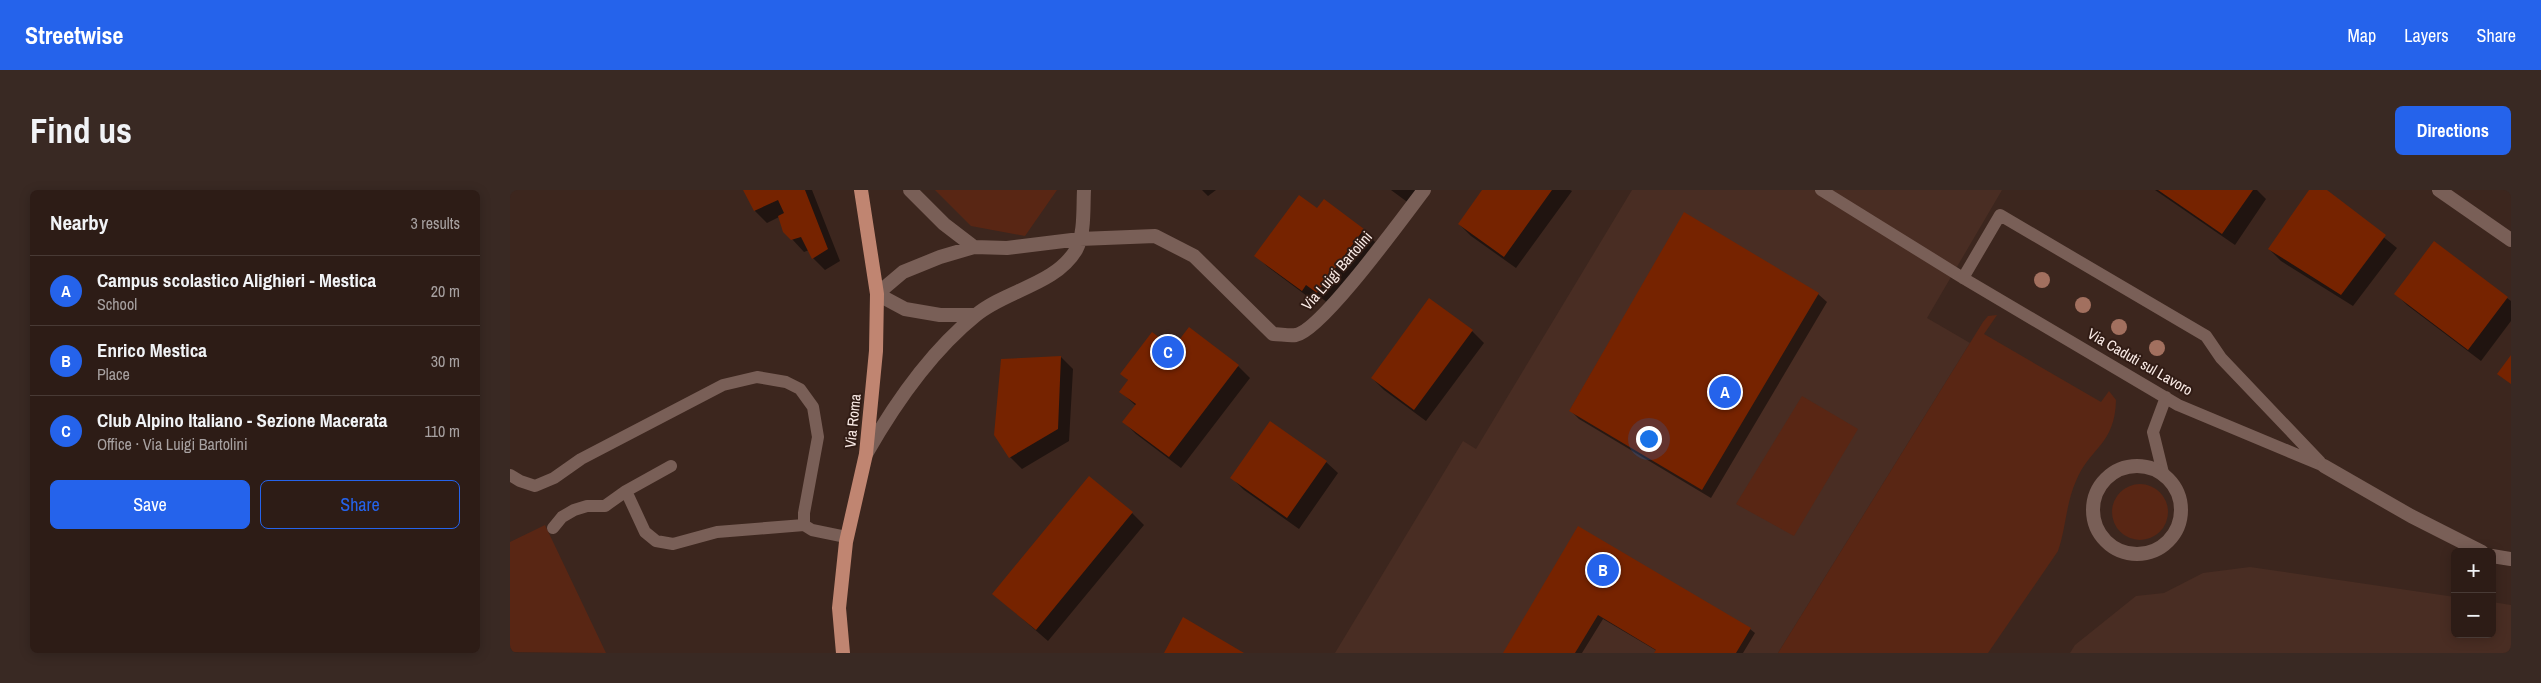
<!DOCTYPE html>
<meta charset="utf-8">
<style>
:root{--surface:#2d1c16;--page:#392923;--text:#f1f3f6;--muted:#a7a1a1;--line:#483a35;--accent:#2563eb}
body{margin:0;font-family:"Archivo Narrow",sans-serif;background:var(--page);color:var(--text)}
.controls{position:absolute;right:15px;bottom:15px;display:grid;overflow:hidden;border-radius:8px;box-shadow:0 2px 12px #0003}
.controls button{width:45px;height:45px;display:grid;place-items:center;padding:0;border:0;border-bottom:1px solid var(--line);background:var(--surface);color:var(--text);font:25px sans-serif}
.you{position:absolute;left:1138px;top:248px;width:18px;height:18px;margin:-12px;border:4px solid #fff;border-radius:50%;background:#1a73e8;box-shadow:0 0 0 8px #1a73e833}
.badge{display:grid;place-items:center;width:32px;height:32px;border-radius:50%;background:var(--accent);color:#fff;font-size:16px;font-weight:700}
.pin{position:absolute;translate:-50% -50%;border:2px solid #fff;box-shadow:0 1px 5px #0006}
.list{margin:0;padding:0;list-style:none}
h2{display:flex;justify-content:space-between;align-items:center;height:65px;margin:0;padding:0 20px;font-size:21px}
h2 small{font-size:16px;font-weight:400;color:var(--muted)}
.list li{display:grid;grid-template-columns:32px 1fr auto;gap:15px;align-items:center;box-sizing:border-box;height:70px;padding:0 20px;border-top:1px solid var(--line)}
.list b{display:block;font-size:19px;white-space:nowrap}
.list p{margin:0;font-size:16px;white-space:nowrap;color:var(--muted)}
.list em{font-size:16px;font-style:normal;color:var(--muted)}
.actions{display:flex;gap:10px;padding:15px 20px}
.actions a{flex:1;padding:11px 0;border:1px solid var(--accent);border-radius:8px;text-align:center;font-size:18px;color:var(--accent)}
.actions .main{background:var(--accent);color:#fff}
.map{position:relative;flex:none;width:2001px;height:463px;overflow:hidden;border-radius:8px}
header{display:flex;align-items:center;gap:30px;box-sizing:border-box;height:70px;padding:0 25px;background:var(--accent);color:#fff}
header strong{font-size:24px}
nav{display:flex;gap:28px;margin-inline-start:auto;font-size:18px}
.intro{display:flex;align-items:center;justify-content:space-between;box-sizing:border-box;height:120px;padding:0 30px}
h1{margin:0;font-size:35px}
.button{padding:12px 22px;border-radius:8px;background:var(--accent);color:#fff;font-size:18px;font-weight:700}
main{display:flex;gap:30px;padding:0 30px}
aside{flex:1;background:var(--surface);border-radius:8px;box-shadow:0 2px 12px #0003}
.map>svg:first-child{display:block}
.built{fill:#492d23}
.green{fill:#592614}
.shadow{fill:#0007}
.building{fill:#762300}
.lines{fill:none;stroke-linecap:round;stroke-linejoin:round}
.service{stroke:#795f57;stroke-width:12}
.minor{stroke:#795f57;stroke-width:14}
.primary{stroke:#c08571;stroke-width:14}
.tree{fill:#a2705f}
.labels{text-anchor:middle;stroke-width:4;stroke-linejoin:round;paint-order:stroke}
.street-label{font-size:15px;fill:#fbece7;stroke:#311c15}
</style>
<header>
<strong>Streetwise</strong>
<nav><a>Map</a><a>Layers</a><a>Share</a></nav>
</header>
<div class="intro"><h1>Find us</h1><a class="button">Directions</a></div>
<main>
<aside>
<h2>Nearby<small>3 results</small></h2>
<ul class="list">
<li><span class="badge">A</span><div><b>Campus scolastico Alighieri - Mestica</b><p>School</p></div><em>20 m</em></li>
<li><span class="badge">B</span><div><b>Enrico Mestica</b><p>Place</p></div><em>30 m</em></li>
<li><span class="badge">C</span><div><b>Club Alpino Italiano - Sezione Macerata</b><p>Office · Via Luigi Bartolini</p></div><em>110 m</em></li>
</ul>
<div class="actions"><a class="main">Save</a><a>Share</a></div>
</aside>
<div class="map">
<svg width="2001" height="463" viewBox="0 0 2001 463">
<rect width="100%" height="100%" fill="#3c261e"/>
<path class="built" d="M 1122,0 L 1492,0 L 1417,128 L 1460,153 L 1268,463 L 825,463 L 953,251 L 966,259 Z
M 1740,377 L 1945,407 L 1945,444 L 1982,444 L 1982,412 L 2001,415 L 2001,463 L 1560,463 L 1565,455 L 1626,406 L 1654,403 L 1693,383 Z"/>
<path class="green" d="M 425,0 L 547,0 L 515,46 L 461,36 Z
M 1487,125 L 1474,144 L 1591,212 L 1599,201 L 1606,210 C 1605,255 1580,257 1566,291 C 1556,313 1556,338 1548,361 L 1478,463 L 1268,463 L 1473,132 L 1478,126 Z
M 1292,206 L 1348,239 L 1284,346 L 1226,314 Z
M1602 322a28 28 0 1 1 56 0a28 28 0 1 1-56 0Z
M 35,335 L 96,463 L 0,462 L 0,352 Z"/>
<path class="shadow" d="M 235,0 L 302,0 L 330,71 L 315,80 L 303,68 L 299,60 L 294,62 L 282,49 L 269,27 L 257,33 L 245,21 Z
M 692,0 L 706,0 L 698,6 Z
M 881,0 L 910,0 L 900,14 Z
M 973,0 L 1060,0 L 1062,1 L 1006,78 L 961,46 L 949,34 Z
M 1645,0 L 1747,0 L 1756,9 L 1725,55 Z
M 1801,0 L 1815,0 L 1887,58 L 1843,116 L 1771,71 L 1759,59 Z
M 808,20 L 853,40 L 865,52 L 819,114 L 809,106 L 805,112 L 758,77 L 746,66 Z
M 1174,24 L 1308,104 L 1317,112 L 1201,308 L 1069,229 L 1060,220 Z
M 1885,103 L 1997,108 L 2001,111 L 2001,131 L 1971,171 L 1897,115 Z
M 962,141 L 974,153 L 916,231 L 874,200 L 862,188 Z
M 664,160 L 728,176 L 740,188 L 671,278 L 626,244 L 614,232 L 626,216 L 611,202 L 619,191 L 612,184 Z
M 551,167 L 563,179 L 559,251 L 512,279 L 500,267 Z
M 816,272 L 828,283 L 789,339 L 734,300 L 722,288 Z
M 622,323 L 634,335 L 538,451 L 484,404 Z
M 1069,338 L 1240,439 L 1245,443 L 1233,463 L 1145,463 L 1147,461 L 1093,429 L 1072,463 L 995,463 Z"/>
<path class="building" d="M 233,0 L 295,0 L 318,59 L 302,69 L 291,47 L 281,50 L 273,42 L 268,26 L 274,23 L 268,10 L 244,21 Z
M 972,0 L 1042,0 L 994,67 L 948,34 Z
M 1648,0 L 1743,0 L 1712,44 Z
M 1799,0 L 1817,0 L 1876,45 L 1831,105 L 1758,59 Z
M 789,5 L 807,18 L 814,9 L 854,39 L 807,103 L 796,95 L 792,101 L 744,66 Z
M 1174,22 L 1309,103 L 1192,300 L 1059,221 Z
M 1924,51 L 1998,107 L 1958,160 L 1884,104 Z
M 919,108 L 963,140 L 904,220 L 861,188 Z
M 679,137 L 729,175 L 659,267 L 612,232 L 626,214 L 609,202 L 618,190 L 610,184 L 642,142 L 663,158 Z
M 2001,165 L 2001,194 L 1987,184 Z
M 551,166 L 548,239 L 499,268 L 484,245 L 491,169 Z
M 760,231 L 817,271 L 777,328 L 720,288 Z
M 579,286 L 623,322 L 526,440 L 482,404 Z
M 1068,336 L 1241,438 L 1226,463 L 1144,463 L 1146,460 L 1088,425 L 1065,463 L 993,463 Z
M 673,427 L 734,463 L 654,463 Z"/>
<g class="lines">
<path class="service" d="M 1311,0 L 1453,88 L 1668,215 L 1814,276
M 1453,88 L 1490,25 L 1696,146 L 1711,168 L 1810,272
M 161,276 L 116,301 L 135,342 L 146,351 L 163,354 L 207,342 L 294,335
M 1653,283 L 1643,242 L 1656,207
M 0,285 L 10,291 L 25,296 L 44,288 L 71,269 L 213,195 L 247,187 L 276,192 L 290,199 L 303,217 L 308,247 L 294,323 L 294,335 L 302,340 L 336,347
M 43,338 L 52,327 L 64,320 L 77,316 L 95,316 L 116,301"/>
<path class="minor" d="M 400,0 L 434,34 L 464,57
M 1929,0 L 2001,50
M 465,125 L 430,125 L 395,119 L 367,104 L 393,82 L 430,67 L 464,57 L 497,58 L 570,49 L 645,46 L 684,66 L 763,144 C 770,144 779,146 786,145 C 812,140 894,26 914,0
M 356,264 C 385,213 420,162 466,125 C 496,100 545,95 566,60 C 575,44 573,18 574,0
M1583 320a44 44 0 1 1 88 0a44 44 0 1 1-88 0Z
M 1814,276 L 1901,326 L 1972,362
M 1982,366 L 2001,369"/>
<path class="primary" d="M 333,463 L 329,418 L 336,352 L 356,264 L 366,161 L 367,104 L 351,0"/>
</g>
<g class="tree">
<circle cx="1532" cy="90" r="8"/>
<circle cx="1573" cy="115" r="8"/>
<circle cx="1609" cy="137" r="8"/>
<circle cx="1647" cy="158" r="8"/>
</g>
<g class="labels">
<g class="street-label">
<text transform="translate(827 81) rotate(-49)" y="5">Via Luigi Bartolini</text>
<text transform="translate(1630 172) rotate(30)" y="5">Via Caduti sul Lavoro</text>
<text transform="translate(343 231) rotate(-84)" y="5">Via Roma</text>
</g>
</g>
</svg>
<div class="controls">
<button>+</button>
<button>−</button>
</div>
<div class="you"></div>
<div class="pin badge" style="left:1215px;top:202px">A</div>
<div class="pin badge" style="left:1093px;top:380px">B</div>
<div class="pin badge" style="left:658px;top:162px">C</div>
</div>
</main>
